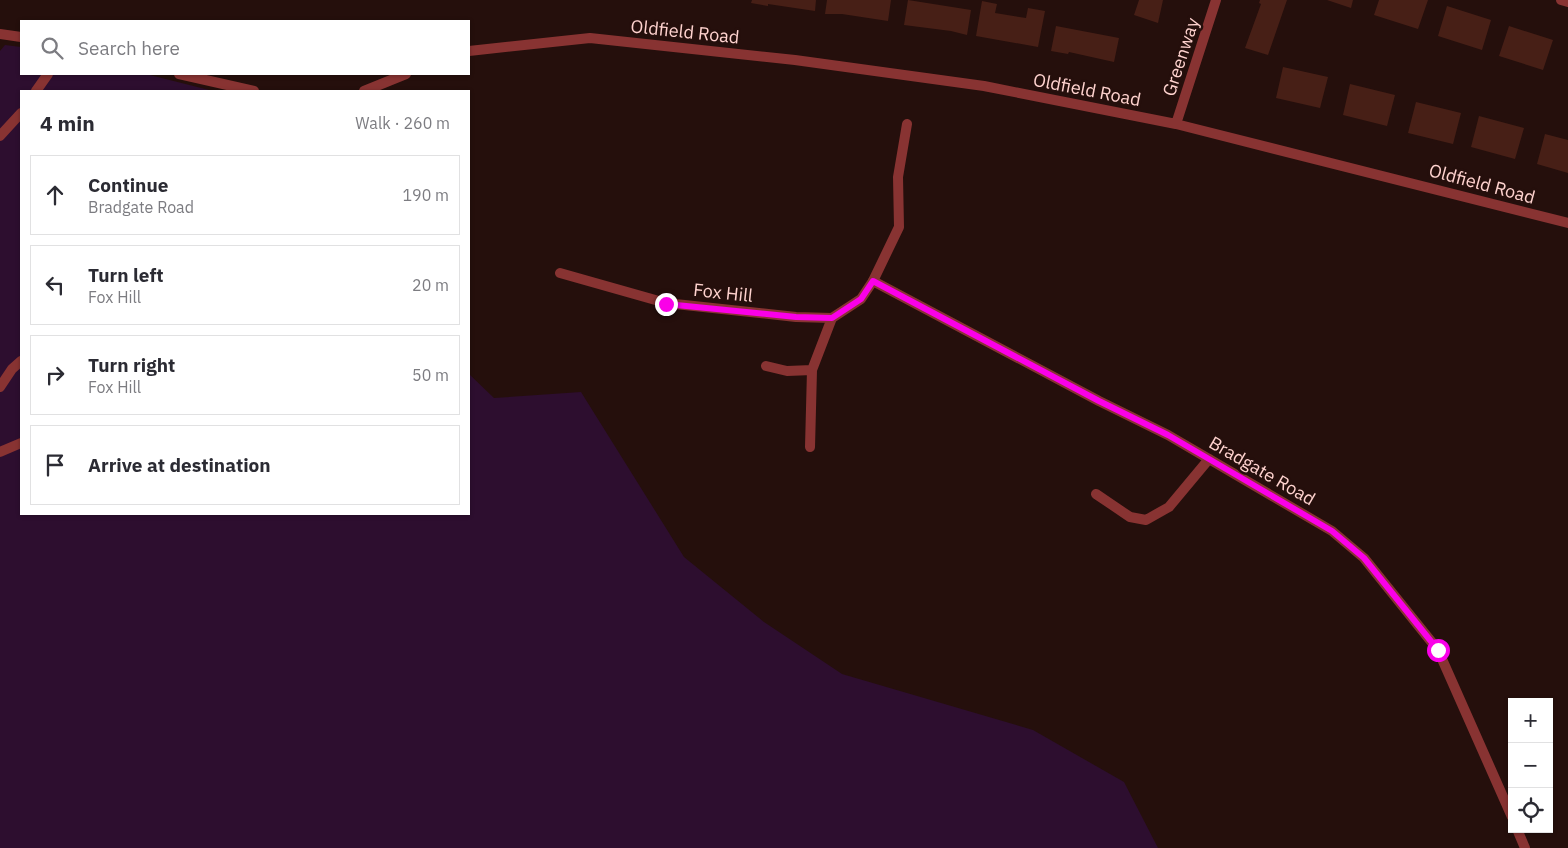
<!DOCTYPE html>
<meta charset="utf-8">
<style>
:root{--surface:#fff;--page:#f2f2f3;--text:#2b2b33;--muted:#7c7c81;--line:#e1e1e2}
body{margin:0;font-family:"IBM Plex Sans",sans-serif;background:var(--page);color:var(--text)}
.controls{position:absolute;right:15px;bottom:15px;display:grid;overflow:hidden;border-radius:0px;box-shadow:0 1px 4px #0004}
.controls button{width:45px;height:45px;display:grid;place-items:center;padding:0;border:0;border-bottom:1px solid var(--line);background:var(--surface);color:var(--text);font:25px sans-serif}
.stop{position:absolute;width:15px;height:15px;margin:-11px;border:4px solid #fa00e8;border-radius:50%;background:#fff}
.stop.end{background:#fa00e8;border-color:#fff;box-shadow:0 1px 5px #0008}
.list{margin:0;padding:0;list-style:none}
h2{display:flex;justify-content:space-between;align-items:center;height:65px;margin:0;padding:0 20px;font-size:21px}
h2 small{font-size:16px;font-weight:400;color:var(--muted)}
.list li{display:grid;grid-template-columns:32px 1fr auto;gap:15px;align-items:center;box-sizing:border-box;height:80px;margin:0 10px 10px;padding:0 10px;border:1px solid var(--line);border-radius:0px}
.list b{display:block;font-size:19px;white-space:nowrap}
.list p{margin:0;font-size:16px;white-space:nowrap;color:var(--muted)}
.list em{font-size:16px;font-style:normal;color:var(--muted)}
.icon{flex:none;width:28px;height:28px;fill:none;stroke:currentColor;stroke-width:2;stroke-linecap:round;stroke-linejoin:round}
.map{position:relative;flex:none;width:1568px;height:848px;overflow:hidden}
.search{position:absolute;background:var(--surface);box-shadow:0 1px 4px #0004;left:20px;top:20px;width:450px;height:55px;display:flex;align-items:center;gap:12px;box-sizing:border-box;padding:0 18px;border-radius:0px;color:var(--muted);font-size:19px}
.panel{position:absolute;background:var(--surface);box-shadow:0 1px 4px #0004;left:20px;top:90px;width:450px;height:425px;border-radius:0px}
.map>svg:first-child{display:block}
.green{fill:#2d0e2f}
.building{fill:#471f16}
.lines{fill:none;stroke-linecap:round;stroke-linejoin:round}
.lane{stroke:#883332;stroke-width:10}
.street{stroke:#883332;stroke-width:10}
.route{stroke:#fa00e8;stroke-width:6}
.labels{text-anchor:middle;stroke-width:5;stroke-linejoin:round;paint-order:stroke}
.street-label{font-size:18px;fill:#ffd3cf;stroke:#250f0c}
</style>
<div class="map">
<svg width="1568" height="848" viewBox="0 0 1568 848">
<rect width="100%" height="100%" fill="#250f0c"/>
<path class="green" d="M 5,45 L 21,47 L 21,74 L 146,74 L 213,91 L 21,91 L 21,514 L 469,514 L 469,374 L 494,398 L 581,392 L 684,557 L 764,622 L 842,674 L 1033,730 L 1124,782 L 1158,848 L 0,848 L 0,51 Z"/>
<path class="building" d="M 752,0 L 816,0 L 815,11 L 768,4 L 768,6 L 751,3 Z
M 827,0 L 891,0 L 888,21 L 842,14 L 825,14 Z
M 908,0 L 971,10 L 967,35 L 951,31 L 904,25 Z
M 1139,0 L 1163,0 L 1158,23 L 1134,15 Z
M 1260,0 L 1287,0 L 1268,55 L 1245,48 L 1261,4 L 1259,3 Z
M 1327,0 L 1353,0 L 1351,8 Z
M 1379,0 L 1428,0 L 1418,29 L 1374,15 Z
M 982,1 L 997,4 L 995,13 L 1026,18 L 1028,8 L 1045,11 L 1038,47 L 976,36 Z
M 1447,6 L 1491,20 L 1482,50 L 1438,36 Z
M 1056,26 L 1119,38 L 1114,62 L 1069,52 L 1068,54 L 1051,51 Z
M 1509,26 L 1553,40 L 1543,70 L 1499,56 Z
M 1283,67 L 1328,77 L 1320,108 L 1276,98 Z
M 1350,84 L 1395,95 L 1387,126 L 1343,115 Z
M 1416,102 L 1461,113 L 1453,144 L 1408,133 Z
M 1479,116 L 1524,128 L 1515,159 L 1471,147 Z
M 1545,134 L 1568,140 L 1568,173 L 1537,164 Z"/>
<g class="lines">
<path class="lane" d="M 36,91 L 48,74
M 0,136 L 21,113
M 873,281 L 899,227 L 898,177 L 907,124
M 766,366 L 787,371 L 812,370
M 0,387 L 12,369 L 21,361
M 810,447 L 812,370 L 832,318
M 0,452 L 21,443
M 1096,494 L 1130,517 L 1146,520 L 1169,507 L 1209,459"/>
<path class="street" d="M 1561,0 L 1568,2
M 0,34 L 21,37
M 469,51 L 590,38 L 795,60 L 984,86 L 1176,124 L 1568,223
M 179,74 L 254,91
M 364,91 L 406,74
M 1176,124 L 1216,0
M 560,273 L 666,303 L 796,317 L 832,318 L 861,299 L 873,281 L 1099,401 L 1168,435 L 1332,531 L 1364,558 L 1438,650 L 1512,817
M 1517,829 L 1525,848"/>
</g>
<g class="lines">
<path class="route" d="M 666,304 L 796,317 L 832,318 L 861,299 L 873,281 L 1099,401 L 1168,435 L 1332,531 L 1364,558 L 1438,650"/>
</g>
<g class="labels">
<g class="street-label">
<text transform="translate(685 32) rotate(6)" y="6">Oldfield Road</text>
<text transform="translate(1181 57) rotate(-72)" y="6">Greenway</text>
<text transform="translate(1087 90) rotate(11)" y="6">Oldfield Road</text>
<text transform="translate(1482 184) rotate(15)" y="6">Oldfield Road</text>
<text transform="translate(723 293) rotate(6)" y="6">Fox Hill</text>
<text transform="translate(1262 471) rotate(30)" y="6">Bradgate Road</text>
</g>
</g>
</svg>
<div class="controls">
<button>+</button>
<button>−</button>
<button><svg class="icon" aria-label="locate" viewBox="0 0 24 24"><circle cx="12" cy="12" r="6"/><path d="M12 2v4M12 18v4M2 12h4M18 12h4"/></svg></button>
</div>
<div class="stop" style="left:1438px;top:650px"></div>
<div class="stop end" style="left:666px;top:304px"></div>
<div class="search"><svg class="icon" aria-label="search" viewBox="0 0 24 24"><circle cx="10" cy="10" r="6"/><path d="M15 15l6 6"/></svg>Search here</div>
<section class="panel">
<h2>4 min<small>Walk · 260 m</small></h2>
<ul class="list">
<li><svg class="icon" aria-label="ahead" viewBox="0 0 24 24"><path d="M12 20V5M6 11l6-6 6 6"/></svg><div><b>Continue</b><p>Bradgate Road</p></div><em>190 m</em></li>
<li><svg class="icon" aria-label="left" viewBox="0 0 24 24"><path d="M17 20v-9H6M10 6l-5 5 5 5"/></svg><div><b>Turn left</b><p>Fox Hill</p></div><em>20 m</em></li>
<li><svg class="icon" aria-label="right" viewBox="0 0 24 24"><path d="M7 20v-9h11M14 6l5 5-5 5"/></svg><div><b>Turn right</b><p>Fox Hill</p></div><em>50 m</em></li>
<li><svg class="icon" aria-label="arrive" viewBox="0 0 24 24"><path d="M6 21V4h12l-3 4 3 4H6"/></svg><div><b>Arrive at destination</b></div></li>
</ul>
</section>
</div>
